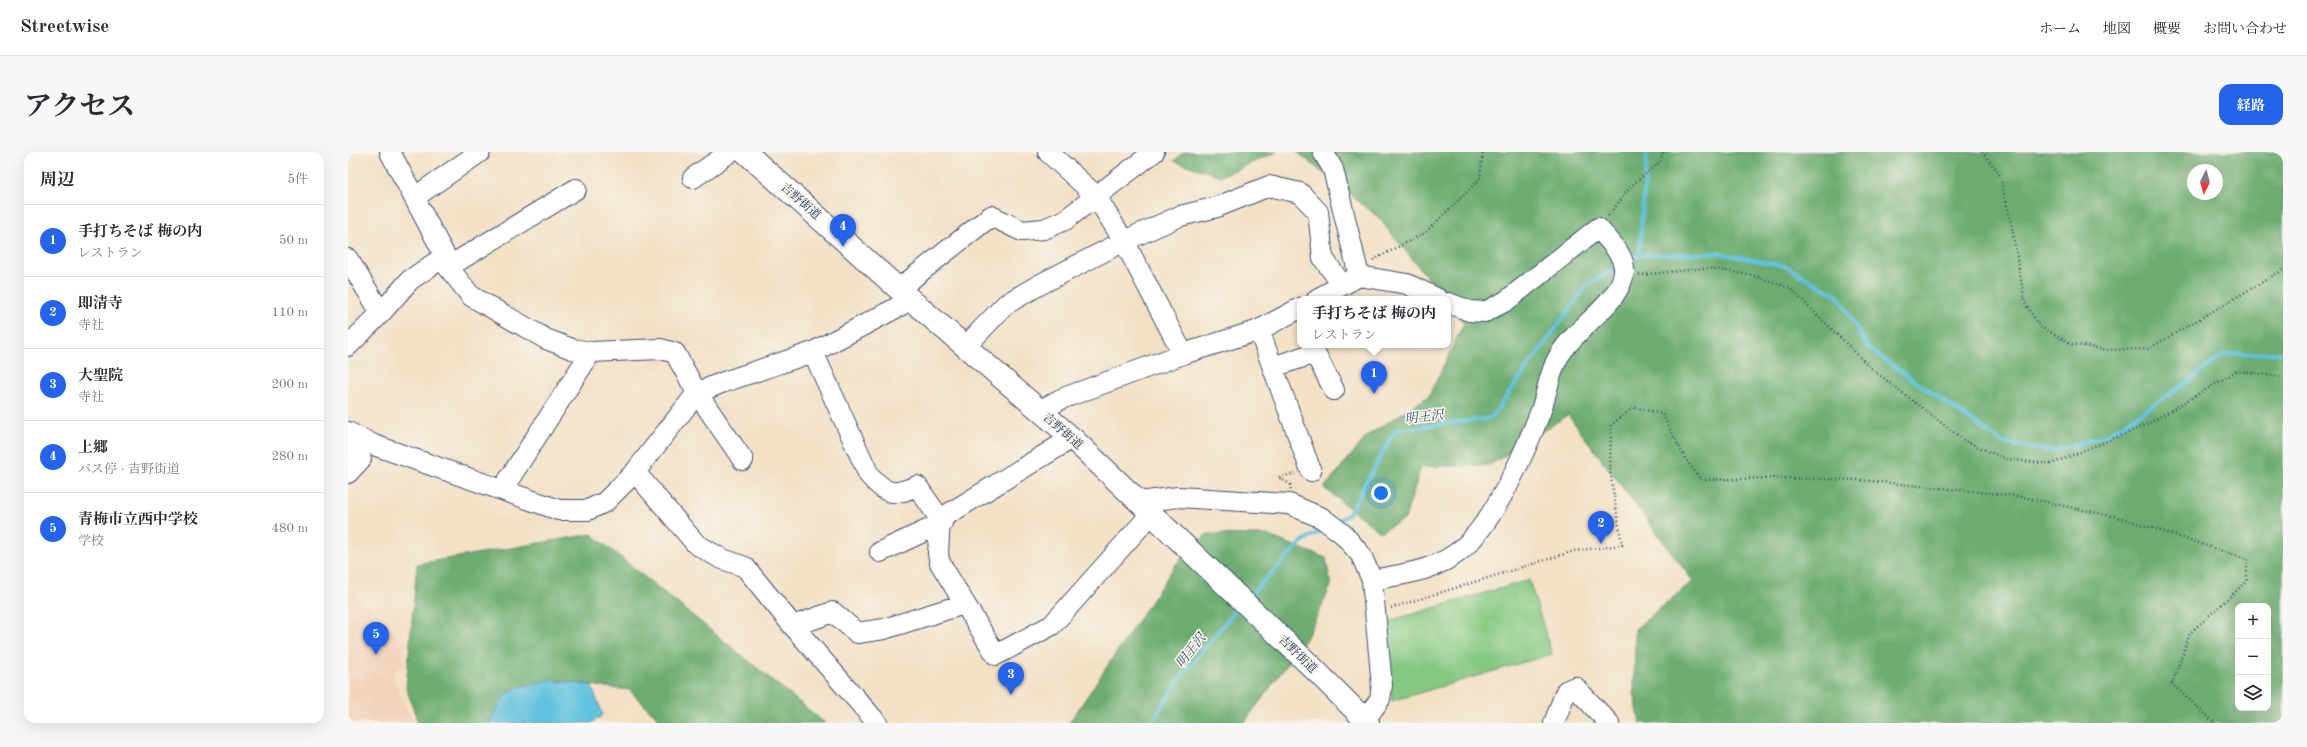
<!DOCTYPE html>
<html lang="ja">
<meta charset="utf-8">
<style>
:root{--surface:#fff;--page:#f7f7f7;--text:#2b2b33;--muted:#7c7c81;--line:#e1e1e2;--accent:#2563eb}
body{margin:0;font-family:"Old Standard TT","Noto Serif JP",serif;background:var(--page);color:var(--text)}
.controls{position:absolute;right:12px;bottom:12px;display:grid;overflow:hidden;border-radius:8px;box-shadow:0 4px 16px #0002}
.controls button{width:36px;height:36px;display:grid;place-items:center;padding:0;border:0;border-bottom:1px solid var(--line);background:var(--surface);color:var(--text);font:20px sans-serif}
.compass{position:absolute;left:1839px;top:12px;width:36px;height:36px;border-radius:50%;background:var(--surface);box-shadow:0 4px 16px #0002;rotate:186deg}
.you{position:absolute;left:1033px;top:341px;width:14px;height:14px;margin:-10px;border:3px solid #fff;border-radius:50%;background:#1a73e8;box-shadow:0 0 0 6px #1a73e833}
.badge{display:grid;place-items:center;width:26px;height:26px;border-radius:50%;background:var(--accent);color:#fff;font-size:13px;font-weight:700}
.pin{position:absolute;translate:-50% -33px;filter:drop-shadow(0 1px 2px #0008)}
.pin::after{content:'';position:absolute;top:21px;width:14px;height:12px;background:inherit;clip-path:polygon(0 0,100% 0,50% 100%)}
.popup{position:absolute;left:949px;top:144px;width:154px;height:52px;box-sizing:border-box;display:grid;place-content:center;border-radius:8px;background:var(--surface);filter:drop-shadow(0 1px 3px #0005);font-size:13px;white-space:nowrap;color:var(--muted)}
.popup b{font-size:15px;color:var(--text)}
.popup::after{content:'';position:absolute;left:50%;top:100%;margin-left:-8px;border:8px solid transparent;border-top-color:var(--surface)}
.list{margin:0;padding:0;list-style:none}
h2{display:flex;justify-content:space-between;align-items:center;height:52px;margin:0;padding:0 16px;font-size:17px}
h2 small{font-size:13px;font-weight:400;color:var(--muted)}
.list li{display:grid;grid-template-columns:26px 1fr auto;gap:12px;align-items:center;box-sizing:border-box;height:72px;padding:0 16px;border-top:1px solid var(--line)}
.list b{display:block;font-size:15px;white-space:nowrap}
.list p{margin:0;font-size:13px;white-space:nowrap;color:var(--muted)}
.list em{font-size:13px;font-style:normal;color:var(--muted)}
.icon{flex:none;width:22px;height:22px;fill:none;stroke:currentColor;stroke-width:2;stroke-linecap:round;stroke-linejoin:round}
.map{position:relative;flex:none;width:1935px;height:571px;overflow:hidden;border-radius:12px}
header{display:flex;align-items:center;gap:24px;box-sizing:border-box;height:56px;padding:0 20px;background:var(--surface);border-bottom:1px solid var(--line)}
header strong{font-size:19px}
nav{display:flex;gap:22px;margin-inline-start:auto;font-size:14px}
.intro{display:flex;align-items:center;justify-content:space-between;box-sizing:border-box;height:96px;padding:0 24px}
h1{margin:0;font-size:28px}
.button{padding:10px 18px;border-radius:12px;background:var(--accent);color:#fff;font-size:14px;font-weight:700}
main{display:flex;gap:24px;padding:0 24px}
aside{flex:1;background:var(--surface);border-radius:12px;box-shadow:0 4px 16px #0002}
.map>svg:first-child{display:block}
.built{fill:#f2d4be}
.green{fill:#85c881;stroke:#507c70}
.forest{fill:#6cac6f;stroke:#446e66;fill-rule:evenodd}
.water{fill:#60c2de;stroke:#3e789e}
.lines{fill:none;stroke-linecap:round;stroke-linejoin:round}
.stream{stroke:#60c2de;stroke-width:4}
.minor-casing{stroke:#3b4a6e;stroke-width:22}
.major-casing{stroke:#3b4a6e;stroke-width:24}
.path{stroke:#3b4a6e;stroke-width:2.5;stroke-dasharray:1 3;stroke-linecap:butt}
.minor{stroke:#fff;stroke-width:20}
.major{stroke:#fff;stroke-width:22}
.labels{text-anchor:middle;stroke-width:3.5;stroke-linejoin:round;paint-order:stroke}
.street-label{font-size:12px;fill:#1b2f5e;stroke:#f7f3e8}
.water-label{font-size:13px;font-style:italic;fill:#2c547e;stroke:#f7f3e8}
</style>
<header>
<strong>Streetwise</strong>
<nav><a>ホーム</a><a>地図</a><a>概要</a><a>お問い合わせ</a></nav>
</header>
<div class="intro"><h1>アクセス</h1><a class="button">経路</a></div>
<main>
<aside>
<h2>周辺<small>5件</small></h2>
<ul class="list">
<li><span class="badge">1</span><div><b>手打ちそば 梅の内</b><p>レストラン</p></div><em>50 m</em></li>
<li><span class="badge">2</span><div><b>即清寺</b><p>寺社</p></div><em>110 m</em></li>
<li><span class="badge">3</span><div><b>大聖院</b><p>寺社</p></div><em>200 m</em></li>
<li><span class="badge">4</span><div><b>上郷</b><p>バス停 · 吉野街道</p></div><em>280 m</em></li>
<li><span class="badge">5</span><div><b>青梅市立西中学校</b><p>学校</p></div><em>480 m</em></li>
</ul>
</aside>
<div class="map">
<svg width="1935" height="571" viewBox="0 0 1935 571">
<rect width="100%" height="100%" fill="#f7f3e8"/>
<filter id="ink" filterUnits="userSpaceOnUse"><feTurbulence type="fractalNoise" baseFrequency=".025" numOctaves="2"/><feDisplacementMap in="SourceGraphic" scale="8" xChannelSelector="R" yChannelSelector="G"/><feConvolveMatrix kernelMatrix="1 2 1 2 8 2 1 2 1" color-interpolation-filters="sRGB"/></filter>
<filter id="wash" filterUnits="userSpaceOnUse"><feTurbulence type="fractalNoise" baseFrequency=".012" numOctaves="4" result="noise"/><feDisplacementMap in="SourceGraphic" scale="16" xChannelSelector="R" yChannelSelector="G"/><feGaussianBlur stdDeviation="0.9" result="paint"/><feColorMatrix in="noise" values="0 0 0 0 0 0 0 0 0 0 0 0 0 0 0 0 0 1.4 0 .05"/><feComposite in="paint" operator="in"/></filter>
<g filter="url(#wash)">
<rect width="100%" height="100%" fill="#f3e1c6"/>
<path class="built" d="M 0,435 L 56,491 L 55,514 L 44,521 L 64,571 L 0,571 Z"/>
<path class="green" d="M 1181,428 L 1204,502 L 1044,549 L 1037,470 Z"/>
<path class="forest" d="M 835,0 L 929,0 L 873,24 L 826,9 Z
M 949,0 L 1935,0 L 1935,571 L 1292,571 L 1286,541 L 1287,477 L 1345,429 L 1220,263 L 1142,313 L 1073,315 L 1057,367 L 1032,380 L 976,336 L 1020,283 L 1081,244 L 1116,171 L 1030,65 ZM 1845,18 L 1869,18 L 1869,42 L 1845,42 ZM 1890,454 L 1920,454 L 1920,556 L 1890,556 Z
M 244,382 L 477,571 L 315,571 L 281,538 L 201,528 L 156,544 L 141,571 L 70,571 L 58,535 L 69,412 Z
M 859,382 L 919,383 L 978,406 L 983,434 L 958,487 L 896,571 L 721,571 L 828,412 Z"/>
<path class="water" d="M 201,528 L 243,533 L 255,563 L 243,571 L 141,571 L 156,544 L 168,536 Z"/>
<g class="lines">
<path class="stream" d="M 1291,103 L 1369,101 L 1438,114 L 1491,145 L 1520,196 L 1655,291 L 1705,299 L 1759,283 L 1841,229 L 1876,202 L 1935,201
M 1280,109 L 1291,103 L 1299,0
M 988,370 L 1001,362 L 1047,278 L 1143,266 L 1239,133 L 1269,116
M 900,445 L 955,389 L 978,376
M 803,571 L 832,526 L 891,454"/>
</g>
</g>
<g filter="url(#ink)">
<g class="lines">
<defs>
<path id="minor" d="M 42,0 L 97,104 L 100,115 L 123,144 L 198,187 L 224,197 L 243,200 L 313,197 L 327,201 L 349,241 L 395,308
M 700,0 L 747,43 L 776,89 L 835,202
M 975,0 L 985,17 L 1011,124
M 345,26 L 382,0
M 67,45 L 132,0
M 0,107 L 33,161
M 100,115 L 228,37
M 552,136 L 643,64 L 674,79 L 696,77 L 717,68 L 806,0
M 969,147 L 1011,124 L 1059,132 L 1090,147
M 911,178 L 963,319
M 0,194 L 33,161 L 62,128 L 97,104
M 618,194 L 658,152 L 691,133 L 776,89 L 832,64 L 869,55 L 921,34 L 952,41 L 970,60 L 975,106 L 994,133
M 465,200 L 521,323 C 539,343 545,344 569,334 L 592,367 L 590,402 L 592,411 L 648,503 L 704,473 L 804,361
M 925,215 L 964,202 L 968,203 L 986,238
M 692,259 L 713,247 L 835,202 L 911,178 L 952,156
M 0,280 L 26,293 L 211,358 L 240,358 L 257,350 L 287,320 L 349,241 L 373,231 L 465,200 L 563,148
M 0,293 L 13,307 L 0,321
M 287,320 L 348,392 L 372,406 L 397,415 L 445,474 L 529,571
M 154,338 L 243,200
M 792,350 L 830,345 L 941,352 L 974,366 L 995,382 L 1013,403 L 1024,428 L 1034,533 L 1032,547 L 1017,568
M 592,367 L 724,286
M 532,400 L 594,371
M 1024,428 C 1056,422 1088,419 1114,397 C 1147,368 1176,302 1192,261 C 1199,243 1201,220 1211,204 C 1228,175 1267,155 1275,125 C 1281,106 1261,89 1250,76 L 1158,149 L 1137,160 L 1122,159 L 1100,151
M 445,474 L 485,460 L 509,481 L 536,477 L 616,452
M 1206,571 L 1218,539 L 1227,535 L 1261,571"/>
<path id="major" d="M 397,0 L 563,148 L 724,286 L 966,517 L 1020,571"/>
</defs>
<use href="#minor" class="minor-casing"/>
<use href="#major" class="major-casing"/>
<path class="path" d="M 1634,0 L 1651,21 L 1663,70 L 1677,151 L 1691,174 L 1724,192 L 1758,198 L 1800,197 L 1935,118
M 1260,64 L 1284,33 L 1312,10 L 1315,0
M 1025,108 L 1077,81 L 1132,27 L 1135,0
M 1291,123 L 1360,116 L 1403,123 L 1442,136 L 1525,218 L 1617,289 L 1658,307 L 1703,312 L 1798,273 L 1889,219 L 1935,225
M 943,337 L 943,333 L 930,325 L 947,322
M 1043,456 L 1226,399 L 1274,393 L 1262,319 L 1263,273 L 1286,255 L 1314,262 L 1338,308 L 1353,328 L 1427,326 L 1513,328 L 1670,344 L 1777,367 L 1899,407 L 1899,429 L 1842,481 L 1824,532 L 1867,571"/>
<use href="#minor" class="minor"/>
<use href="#major" class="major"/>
</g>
</g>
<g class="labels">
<g class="street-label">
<text transform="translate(453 49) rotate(41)" y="4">吉野街道</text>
<text transform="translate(715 279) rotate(41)" y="4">吉野街道</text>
<text transform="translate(950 502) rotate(44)" y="4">吉野街道</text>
</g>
<g class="water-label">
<text transform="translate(1076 264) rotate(-7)" y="5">明王沢</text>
<text transform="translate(842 498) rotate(-52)" y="5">明王沢</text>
</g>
</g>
</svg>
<div class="controls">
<button>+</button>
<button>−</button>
<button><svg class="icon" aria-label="layers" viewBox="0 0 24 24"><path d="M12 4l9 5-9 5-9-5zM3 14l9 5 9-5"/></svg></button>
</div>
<svg class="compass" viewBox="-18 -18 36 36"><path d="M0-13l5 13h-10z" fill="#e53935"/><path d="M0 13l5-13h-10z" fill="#7c7c81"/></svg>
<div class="you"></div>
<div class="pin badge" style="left:1026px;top:242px">1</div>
<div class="popup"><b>手打ちそば 梅の内</b>レストラン</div>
<div class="pin badge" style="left:1253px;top:392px">2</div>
<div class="pin badge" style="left:663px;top:543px">3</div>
<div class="pin badge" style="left:495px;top:95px">4</div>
<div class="pin badge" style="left:28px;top:503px">5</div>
</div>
</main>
